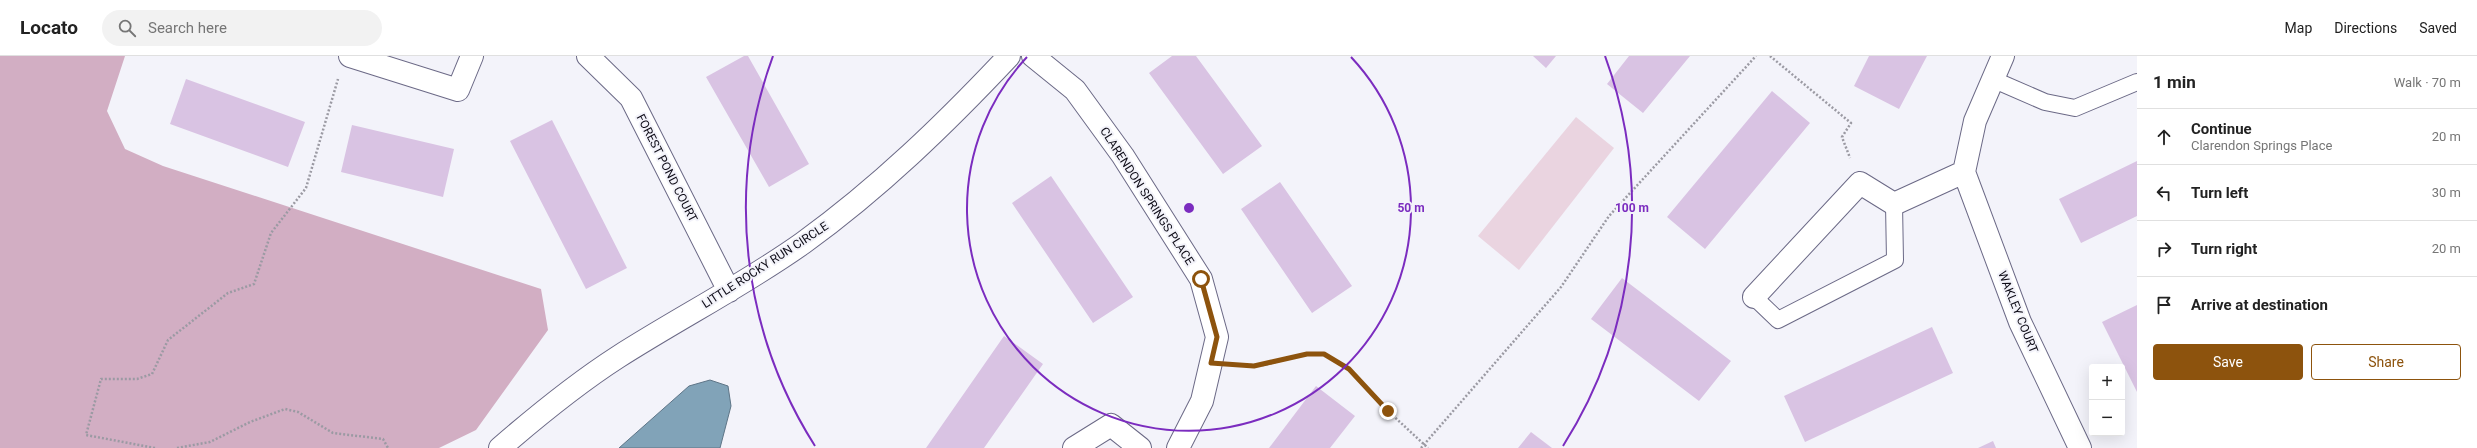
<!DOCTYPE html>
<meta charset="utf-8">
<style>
:root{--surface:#fff;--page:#f2f2f2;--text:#222;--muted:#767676;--line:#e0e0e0;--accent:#8d530d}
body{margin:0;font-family:Roboto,sans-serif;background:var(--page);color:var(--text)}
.controls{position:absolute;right:12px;bottom:12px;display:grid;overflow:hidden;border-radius:4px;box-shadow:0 4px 16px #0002}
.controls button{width:36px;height:36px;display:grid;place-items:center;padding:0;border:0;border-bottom:1px solid var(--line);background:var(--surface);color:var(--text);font:20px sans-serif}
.stop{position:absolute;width:12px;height:12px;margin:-9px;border:3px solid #8d530d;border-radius:50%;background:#fff}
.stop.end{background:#8d530d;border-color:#fff;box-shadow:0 1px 4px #0008}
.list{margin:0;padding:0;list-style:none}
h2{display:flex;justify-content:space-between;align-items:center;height:52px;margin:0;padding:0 16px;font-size:17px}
h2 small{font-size:13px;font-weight:400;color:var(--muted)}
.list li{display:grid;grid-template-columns:26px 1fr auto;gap:12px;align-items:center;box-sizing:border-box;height:56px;padding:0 16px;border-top:1px solid var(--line)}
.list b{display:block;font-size:15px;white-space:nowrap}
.list p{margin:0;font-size:13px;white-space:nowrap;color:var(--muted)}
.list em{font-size:13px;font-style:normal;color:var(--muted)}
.actions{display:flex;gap:8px;padding:12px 16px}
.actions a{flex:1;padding:9px 0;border:1px solid var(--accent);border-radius:4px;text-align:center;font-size:14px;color:var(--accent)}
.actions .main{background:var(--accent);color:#fff}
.icon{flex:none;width:22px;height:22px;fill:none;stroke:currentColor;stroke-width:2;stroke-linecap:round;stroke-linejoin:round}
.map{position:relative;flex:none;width:2137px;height:392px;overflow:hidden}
header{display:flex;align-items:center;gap:24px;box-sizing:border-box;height:56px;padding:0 20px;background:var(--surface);border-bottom:1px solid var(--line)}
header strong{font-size:19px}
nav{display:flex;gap:22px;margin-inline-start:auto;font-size:14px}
.search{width:280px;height:36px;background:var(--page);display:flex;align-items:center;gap:10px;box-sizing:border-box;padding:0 14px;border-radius:22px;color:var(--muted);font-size:15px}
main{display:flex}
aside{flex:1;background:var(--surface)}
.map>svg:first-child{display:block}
.green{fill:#ead4e0}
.forest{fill:#d2aec3}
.water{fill:#81a3b8;stroke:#5e7587}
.building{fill:#d9c3e3}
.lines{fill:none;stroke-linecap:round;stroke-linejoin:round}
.lane-casing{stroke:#6b6986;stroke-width:18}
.street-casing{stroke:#6b6986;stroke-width:24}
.path{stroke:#9b9aa3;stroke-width:2.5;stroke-dasharray:2 2;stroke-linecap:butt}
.lane{stroke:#fff;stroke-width:16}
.street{stroke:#fff;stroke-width:22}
.route{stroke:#8d530d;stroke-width:5}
.ring{fill:none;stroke:#7b2cbf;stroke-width:2}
.labels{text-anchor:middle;stroke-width:4;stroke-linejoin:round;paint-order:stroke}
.street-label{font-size:12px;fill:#0d0b16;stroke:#f3f3fa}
.centre{fill:#7b2cbf;stroke:#f3f3fa;stroke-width:2}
.ring-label{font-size:12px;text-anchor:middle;font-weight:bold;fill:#7b2cbf;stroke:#f3f3fa;stroke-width:4;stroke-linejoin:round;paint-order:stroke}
</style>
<header>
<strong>Locato</strong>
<div class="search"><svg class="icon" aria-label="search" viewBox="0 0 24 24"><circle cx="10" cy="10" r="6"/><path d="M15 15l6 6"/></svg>Search here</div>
<nav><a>Map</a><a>Directions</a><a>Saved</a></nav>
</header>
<main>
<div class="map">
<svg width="2137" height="392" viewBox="0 0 2137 392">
<rect width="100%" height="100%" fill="#f3f3fa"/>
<path class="green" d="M 1576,61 L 1614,92 L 1519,214 L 1478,180 Z"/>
<path class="forest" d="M 0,0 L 125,0 L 107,55 L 125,93 L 163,110 L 541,233 L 548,274 L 476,374 L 439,392 L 0,392 Z"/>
<path class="water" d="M 710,324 L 728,330 L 731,350 L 720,392 L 619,392 L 689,330 Z"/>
<path class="building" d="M 744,0 L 748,0 L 809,108 L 769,131 L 706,21 Z
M 1172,0 L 1196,0 L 1262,90 L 1223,118 L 1149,17 Z
M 1533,0 L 1556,0 L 1546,12 Z
M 1629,0 L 1690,0 L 1643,57 L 1607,28 Z
M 1869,0 L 1927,0 L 1899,53 L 1854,30 Z
M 186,23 L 305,66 L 288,111 L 170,68 Z
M 1772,35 L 1810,67 L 1705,193 L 1667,161 Z
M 552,64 L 627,212 L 586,233 L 510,85 Z
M 352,69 L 454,93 L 443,141 L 341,116 Z
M 2137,105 L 2137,160 L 2081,187 L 2059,143 Z
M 1051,120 L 1133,241 L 1093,267 L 1012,147 Z
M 1280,126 L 1352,230 L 1312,257 L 1241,153 Z
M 1622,222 L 1731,305 L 1699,345 L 1591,263 Z
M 2137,249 L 2137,336 L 2102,266 Z
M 1932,271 L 1953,317 L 1805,386 L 1784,340 Z
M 1004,280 L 1043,308 L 984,392 L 926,392 Z
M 1316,330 L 1355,360 L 1330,392 L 1269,392 Z
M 1531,376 L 1552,392 L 1518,392 Z
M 1993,385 L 1996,392 L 1978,392 Z"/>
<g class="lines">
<defs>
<path id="lane" d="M 1992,23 L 2045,46 L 2075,52 L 2137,26
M 1754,241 L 1778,264 L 1895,204 L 1894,148"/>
<path id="street" d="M 350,0 L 458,34 L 472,0
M 588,0 L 631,42 L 729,235
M 1033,0 L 1075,34 L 1123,100 L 1201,223 L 1217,281 L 1202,345 L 1178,392
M 2003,0 L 1975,65 L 1964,116 L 2020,266 L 2080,392
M 1754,241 L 1860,127 L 1894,148 L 1964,116
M 500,392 C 537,360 576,328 618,301 C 679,262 744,229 803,187 C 879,132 945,68 1009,0
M 1074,392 L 1111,369 L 1140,392"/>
</defs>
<use href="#lane" class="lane-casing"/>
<use href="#street" class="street-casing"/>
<path class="path" d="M 1770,0 L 1851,67 L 1842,81 L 1850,102
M 1238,309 L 1264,309 L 1307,298 L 1324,298 L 1349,313 L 1388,355 L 1428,392
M 155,392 L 86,379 L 101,323 L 137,323 L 152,318 L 168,284 L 228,237 L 254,228 L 271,177 L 306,132 L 338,23
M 177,392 L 210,386 L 250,366 L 285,353 L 298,356 L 333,377 L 383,383 L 388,392
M 1421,392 L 1561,231 L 1609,160 L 1756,0"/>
<use href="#lane" class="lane"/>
<use href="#street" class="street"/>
</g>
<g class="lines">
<path class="route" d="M 1201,223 L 1217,281 L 1211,307 L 1254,310 L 1307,298 L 1324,298 L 1349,313 L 1388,355"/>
</g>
<g class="ring">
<path d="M1351 1A222 222 0 1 1 1027 1"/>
<path d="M815 390A443 443 0 0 1 773 0M1605 0A443 443 0 0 1 1563 390"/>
</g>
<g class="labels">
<g class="street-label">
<text transform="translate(667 112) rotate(63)" y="4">FOREST POND COURT</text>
<text transform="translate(1147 140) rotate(57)" y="4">CLARENDON SPRINGS PLACE</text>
<text transform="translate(765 209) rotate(-33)" y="4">LITTLE ROCKY RUN CIRCLE</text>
<text transform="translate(2018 256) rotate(68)" y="4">WAKLEY COURT</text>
</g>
</g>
<circle cx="1189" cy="152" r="6" class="centre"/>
<g class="ring-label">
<text x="1411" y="156">50 m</text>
<text x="1632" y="156">100 m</text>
</g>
</svg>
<div class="controls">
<button>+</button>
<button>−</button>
</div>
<div class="stop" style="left:1201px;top:223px"></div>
<div class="stop end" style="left:1388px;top:355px"></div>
</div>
<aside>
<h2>1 min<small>Walk · 70 m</small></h2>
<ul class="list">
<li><svg class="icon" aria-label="ahead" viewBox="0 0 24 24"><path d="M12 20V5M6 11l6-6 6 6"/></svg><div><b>Continue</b><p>Clarendon Springs Place</p></div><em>20 m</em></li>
<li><svg class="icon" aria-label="left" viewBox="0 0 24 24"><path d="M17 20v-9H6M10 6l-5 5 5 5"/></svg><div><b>Turn left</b></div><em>30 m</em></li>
<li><svg class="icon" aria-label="right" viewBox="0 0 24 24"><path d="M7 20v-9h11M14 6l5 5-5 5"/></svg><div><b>Turn right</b></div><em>20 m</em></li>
<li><svg class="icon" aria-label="arrive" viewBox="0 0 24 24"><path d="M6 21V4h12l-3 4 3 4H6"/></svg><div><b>Arrive at destination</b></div></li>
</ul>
<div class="actions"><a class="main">Save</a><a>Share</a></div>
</aside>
</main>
